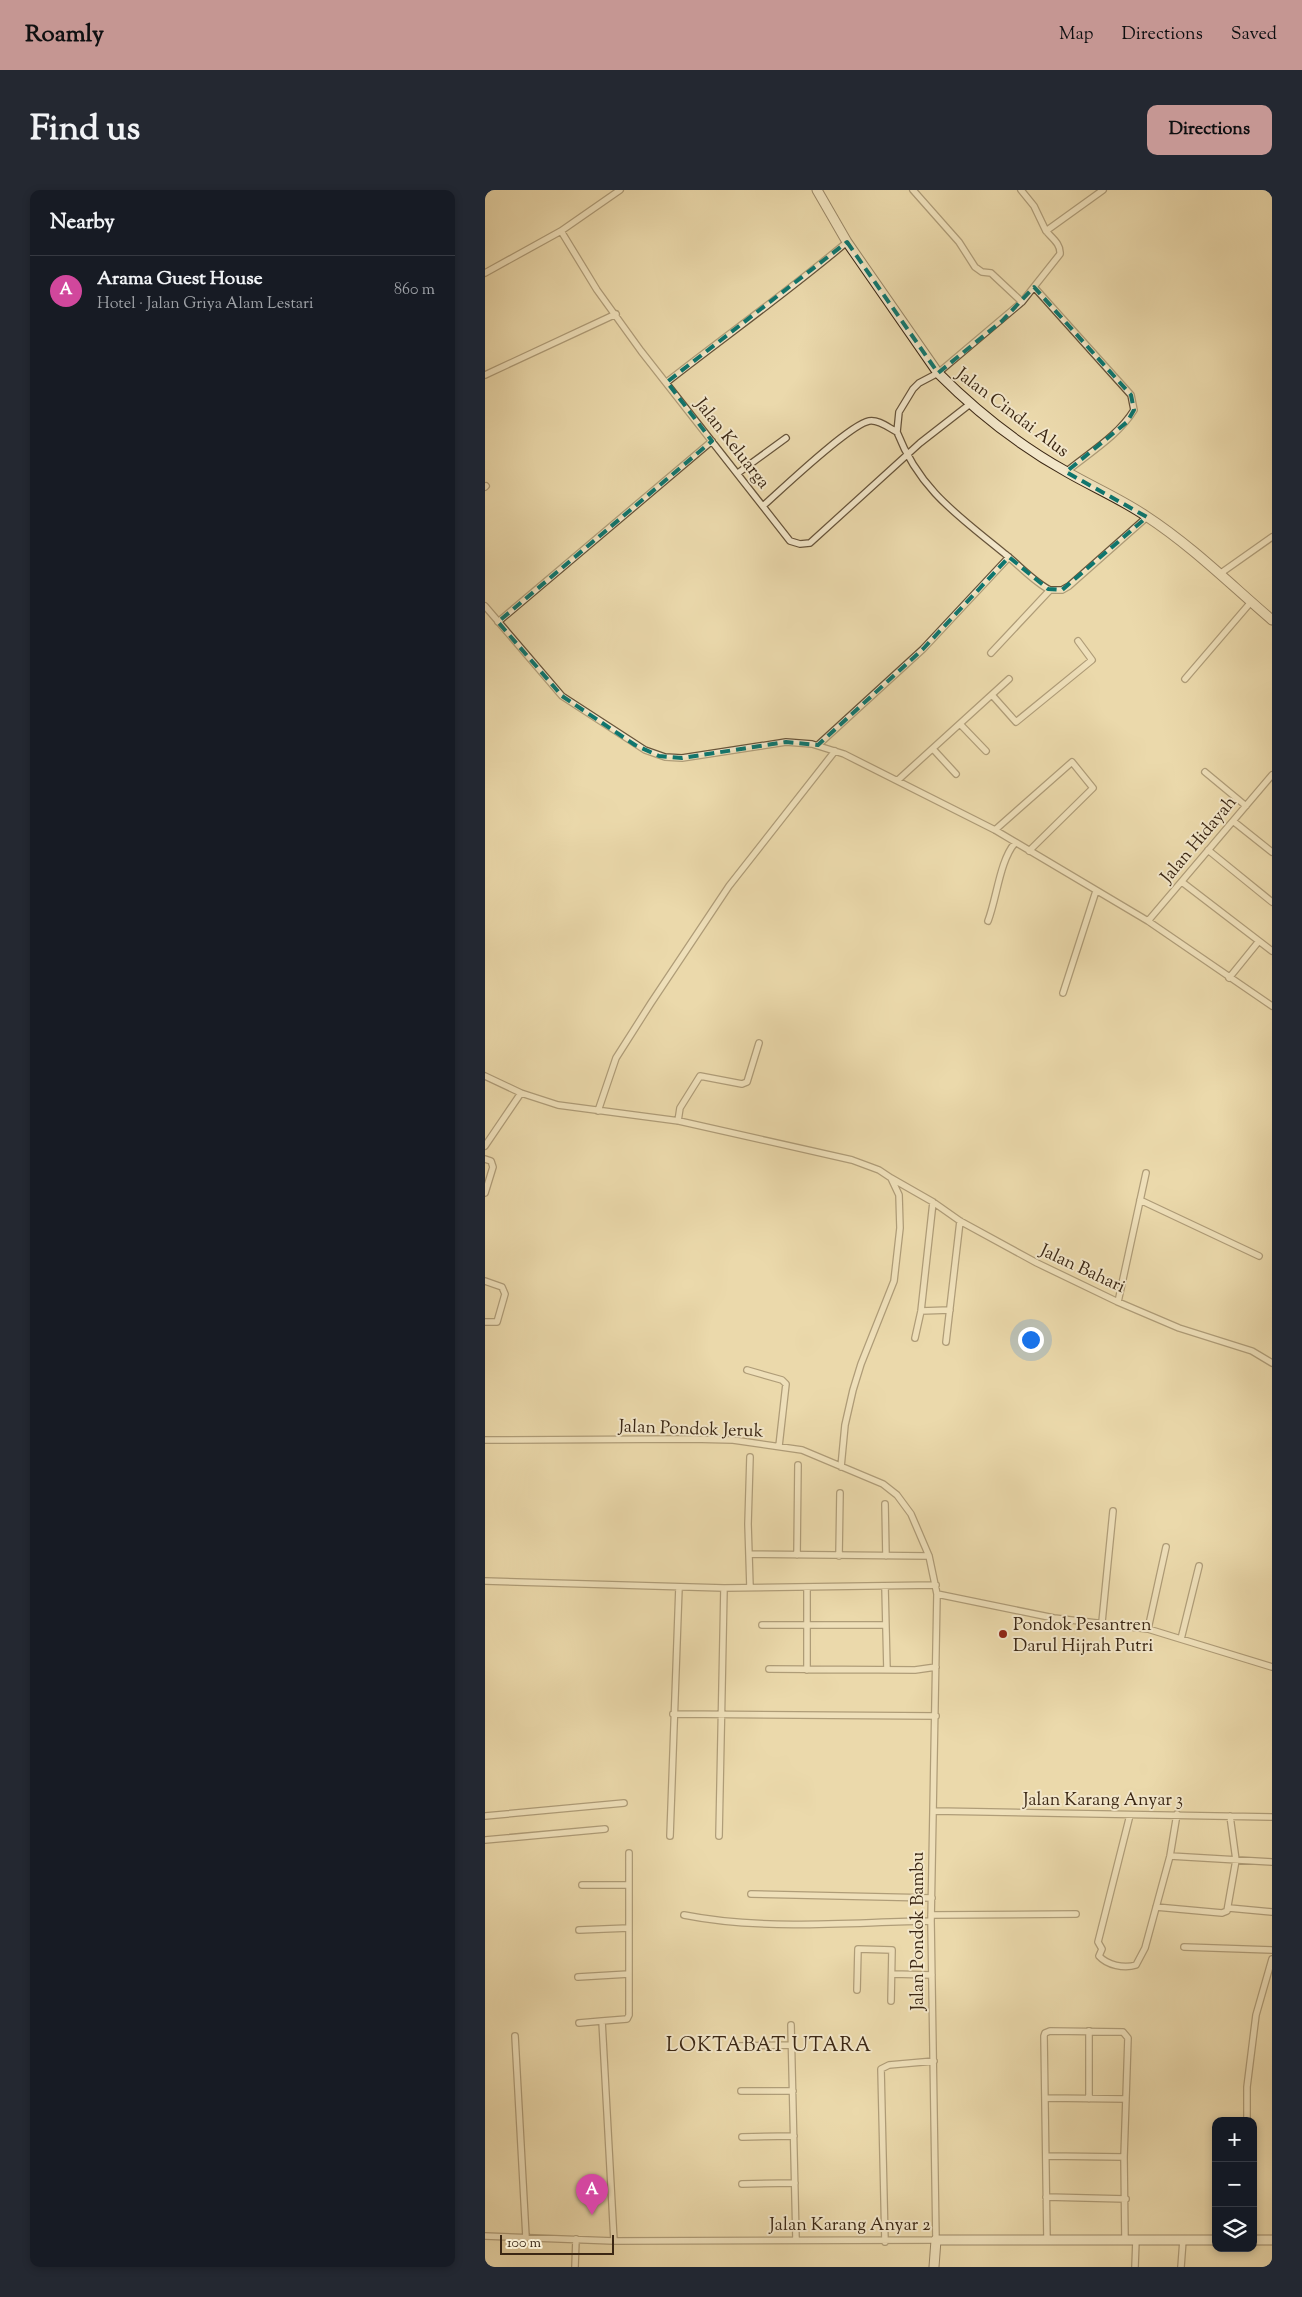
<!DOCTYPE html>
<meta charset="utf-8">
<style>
:root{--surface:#171b24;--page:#242831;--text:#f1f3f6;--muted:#9ea1a6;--line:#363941;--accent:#c59692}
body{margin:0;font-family:"Sorts Mill Goudy",serif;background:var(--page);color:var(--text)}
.controls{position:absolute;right:15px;bottom:15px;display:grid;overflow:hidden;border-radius:10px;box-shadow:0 2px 8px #0003}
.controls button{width:45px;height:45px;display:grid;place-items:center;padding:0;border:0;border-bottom:1px solid var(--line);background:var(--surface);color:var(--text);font:25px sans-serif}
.scale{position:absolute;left:15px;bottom:12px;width:114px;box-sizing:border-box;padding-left:5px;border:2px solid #3b2714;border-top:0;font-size:14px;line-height:18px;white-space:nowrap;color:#3b2714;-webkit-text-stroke:4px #f2e6c9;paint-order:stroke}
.you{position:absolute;left:545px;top:1149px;width:18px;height:18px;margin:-12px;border:4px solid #fff;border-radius:50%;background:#1a73e8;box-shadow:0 0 0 8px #1a73e833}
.badge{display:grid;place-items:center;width:32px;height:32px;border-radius:50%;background:var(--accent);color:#fff;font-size:16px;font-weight:700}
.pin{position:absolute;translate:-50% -41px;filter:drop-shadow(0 1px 2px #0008)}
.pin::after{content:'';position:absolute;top:26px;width:18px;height:15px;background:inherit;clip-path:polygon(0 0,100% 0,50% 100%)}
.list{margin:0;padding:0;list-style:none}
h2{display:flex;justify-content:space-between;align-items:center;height:65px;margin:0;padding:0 20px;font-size:21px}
h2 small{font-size:16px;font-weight:400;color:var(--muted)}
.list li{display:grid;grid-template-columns:32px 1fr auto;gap:15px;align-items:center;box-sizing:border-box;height:70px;padding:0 20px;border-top:1px solid var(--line)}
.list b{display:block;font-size:19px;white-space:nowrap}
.list p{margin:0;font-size:16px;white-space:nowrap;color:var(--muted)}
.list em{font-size:16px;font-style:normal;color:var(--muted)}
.icon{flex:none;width:28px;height:28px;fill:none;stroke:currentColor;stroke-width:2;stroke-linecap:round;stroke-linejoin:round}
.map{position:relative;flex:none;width:787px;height:2077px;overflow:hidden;border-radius:10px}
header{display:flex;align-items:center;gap:30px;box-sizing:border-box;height:70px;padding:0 25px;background:var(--accent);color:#111}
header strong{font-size:24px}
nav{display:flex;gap:28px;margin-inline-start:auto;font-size:18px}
.intro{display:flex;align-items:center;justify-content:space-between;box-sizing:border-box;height:120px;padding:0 30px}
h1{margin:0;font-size:35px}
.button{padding:12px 22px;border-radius:10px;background:var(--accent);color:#111;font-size:18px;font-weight:700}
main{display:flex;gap:30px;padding:0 30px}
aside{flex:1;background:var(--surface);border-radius:10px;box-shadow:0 2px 8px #0003}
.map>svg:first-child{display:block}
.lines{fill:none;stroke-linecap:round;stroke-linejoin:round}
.street-casing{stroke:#67543a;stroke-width:8}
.secondary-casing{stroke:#3b2714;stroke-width:11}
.street{stroke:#f2e6c9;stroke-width:5.5}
.secondary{stroke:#f2e6c9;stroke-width:9}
.marked{fill:none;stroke:#0f766e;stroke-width:4;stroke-dasharray:10 6;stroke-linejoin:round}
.poi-dot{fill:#8f2418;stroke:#f2e6c9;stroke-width:2}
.labels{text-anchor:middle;stroke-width:4;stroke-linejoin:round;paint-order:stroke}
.street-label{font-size:18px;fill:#3b2714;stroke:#f2e6c9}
.poi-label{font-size:18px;fill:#3b2714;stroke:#f2e6c9;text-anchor:start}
.quarter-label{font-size:20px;letter-spacing:1px;fill:#3b2714;stroke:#f2e6c9}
</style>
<header>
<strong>Roamly</strong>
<nav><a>Map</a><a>Directions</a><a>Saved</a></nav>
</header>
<div class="intro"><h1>Find us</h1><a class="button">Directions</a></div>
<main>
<aside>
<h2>Nearby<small></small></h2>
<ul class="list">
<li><span class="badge" style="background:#d1479c">A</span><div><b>Arama Guest House</b><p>Hotel · Jalan Griya Alam Lestari</p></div><em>860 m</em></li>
</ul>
</aside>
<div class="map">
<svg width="787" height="2077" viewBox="0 0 787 2077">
<rect width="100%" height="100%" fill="#ebd9ac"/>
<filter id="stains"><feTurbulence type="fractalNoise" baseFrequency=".004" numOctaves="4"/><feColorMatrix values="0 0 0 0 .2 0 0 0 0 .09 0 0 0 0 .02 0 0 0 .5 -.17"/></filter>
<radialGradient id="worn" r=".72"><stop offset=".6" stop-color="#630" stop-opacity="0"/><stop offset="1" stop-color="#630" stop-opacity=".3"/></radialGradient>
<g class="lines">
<defs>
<path id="street" d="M 135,0 L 76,41 L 112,100 L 156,161 L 305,351 L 315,354 L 325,353 L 435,253 L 485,214
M 536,0 L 549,16 L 561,41
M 0,83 L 76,41
M 549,97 L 646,205 L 649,220 C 633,246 604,263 581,282
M 537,112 L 575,64 C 576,54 567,48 561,41 L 618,0
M 0,185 L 131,124
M 182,192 C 242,145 304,101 362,52
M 412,242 L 414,222 L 428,199 L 434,193 L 453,183 L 537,112 L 506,83 L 497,82 L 490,77 L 474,52 L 428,0
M 253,283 L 301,248
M 0,297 L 1,296
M 279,315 C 297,299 364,235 384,231 C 393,229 404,238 412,242 C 435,301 474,326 520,364 C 534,375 549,392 565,400 L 577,400 L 584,396 L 662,327
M 736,383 L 787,347
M 0,416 L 77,506 L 160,560 L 180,567 L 197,568 L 301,552 L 327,554 L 359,564 L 510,640 L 663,731 L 787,816
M 13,432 L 227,251
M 506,463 L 565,400
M 700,489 L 766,412
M 507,505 L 531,532 L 607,470 L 593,451
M 475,534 L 501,561
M 333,555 L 438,459 L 524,367
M 448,559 L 471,584
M 720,582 L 761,616
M 413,590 L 524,489
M 748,631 L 787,662
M 510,640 L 587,572 L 608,598 L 544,661
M 723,660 L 787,712
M 697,692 L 787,761
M 503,731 C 512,707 515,670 530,653
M 663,731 L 787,585
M 744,788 L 774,751
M 578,803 L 611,701
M 0,886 L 36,903 L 73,915 L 194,931 L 367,970 L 394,980 L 406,988 L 414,1005 L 415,1038 L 409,1091 L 376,1174 L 368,1200 L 360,1235 L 356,1277
M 113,921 L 131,868 L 166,813 L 244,696 L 350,561
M 193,931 L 195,918 L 215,886 L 257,894 L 262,892 L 274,853
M 0,956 L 36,903
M 0,969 L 6,971 L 8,977 L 0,1003
M 406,988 L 448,1012 L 475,1031 L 552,1073 L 633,1112 L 694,1138 L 767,1161 L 787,1173
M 655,1010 L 774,1066
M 0,1091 L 17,1097 L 20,1104 L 12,1132 L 0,1132
M 633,1112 L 661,983
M 436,1121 L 465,1120
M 430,1148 L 436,1121 L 448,1012
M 461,1152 L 475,1031
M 262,1180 L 297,1190 L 301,1194 L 294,1256
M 0,1250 L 206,1249 L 248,1250 L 317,1260 L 398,1294 L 412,1305 L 426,1324 L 444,1366 L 452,1404 L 446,1731 L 451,2050 L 129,2051 L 0,2046
M 265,1267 L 263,1334 L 265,1397
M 400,1314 L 401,1366
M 264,1364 L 444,1366
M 312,1365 L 313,1275
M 354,1366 L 355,1303
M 0,1391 L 239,1398 L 451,1395
M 400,1397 L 402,1480
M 452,1404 L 569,1428 L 663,1439 L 787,1477
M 617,1432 L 628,1321
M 277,1435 L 401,1435
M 663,1439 L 681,1357
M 696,1449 L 714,1376
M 284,1479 L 430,1480 L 451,1477
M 322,1480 L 322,1398
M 188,1524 L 451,1526
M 449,1621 L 787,1627
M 645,1625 L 613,1752 L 617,1759 L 614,1766 C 622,1775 639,1779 651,1775 L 660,1758 L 685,1666 L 692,1624
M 0,1626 L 139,1613
M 185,1646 L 194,1397
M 234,1646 L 239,1398
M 0,1650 L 120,1639
M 685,1666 L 787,1672
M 97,1695 L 144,1695
M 266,1704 L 447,1708
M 671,1717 L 737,1723 L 742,1721 L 751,1670 L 745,1626
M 744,1718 L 787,1722
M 199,1725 C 279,1741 365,1732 446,1731
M 446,1725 L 591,1724
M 94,1740 L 144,1738
M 699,1757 L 787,1760
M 407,1784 L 447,1785
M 93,1787 L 144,1784
M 372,1800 L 373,1759 L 407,1760 L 406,1811
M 117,1831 L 142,1829 L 144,1825 L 144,1663
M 94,1833 L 117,1831 L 129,2051
M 306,1835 L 311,2049
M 604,1841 L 604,1909
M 30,1846 L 41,2047
M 255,1856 L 307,1855
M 256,1901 L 308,1901
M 561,1908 L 641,1909
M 762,1931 L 762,1897 L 771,1825 L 787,1769
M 257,1947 L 309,1946
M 561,1966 L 639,1967
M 257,1994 L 310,1993
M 561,2007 L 641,2009
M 562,2050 L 559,1846 L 560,1843 L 565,1841 L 638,1842 L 643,1848 L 639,1967 L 640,2050
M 400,2052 L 396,1879 L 404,1875 L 449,1871
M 90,2077 L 91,2049
M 650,2077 L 651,2050
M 696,2077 L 698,2050"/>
<path id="secondary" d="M 332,0 L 362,52 L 453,183 C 491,221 535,256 582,282 C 608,297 636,309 661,326 C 707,356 746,395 787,430
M 768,2050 L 787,2050
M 449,2077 L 451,2050 L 731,2050"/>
</defs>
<use href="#street" class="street-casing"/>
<use href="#secondary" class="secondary-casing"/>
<use href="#street" class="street"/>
<use href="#secondary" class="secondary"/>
</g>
<path d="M0 0H787V2077H0ZM 362,52 L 453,183 L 517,131 L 549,97 L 646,205 L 649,220 L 642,232 L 581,282 L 662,327 L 577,400 L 563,399 L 524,367 L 438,459 L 333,555 L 301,552 L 197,568 L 174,566 L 150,555 L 77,506 L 13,432 L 227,251 L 182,192 Z" fill="#ebd9ac" fill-opacity=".55" fill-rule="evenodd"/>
<path class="marked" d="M 362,52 L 453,183 L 517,131 L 549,97 L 646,205 L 649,220 L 642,232 L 581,282 L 662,327 L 577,400 L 563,399 L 524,367 L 438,459 L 333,555 L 301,552 L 197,568 L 174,566 L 150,555 L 77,506 L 13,432 L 227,251 L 182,192 Z"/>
<circle class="poi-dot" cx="518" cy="1444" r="5"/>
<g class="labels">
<g class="street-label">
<text transform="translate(528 222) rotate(37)" y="6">Jalan Cindai Alus</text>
<text transform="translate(248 253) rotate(52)" y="6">Jalan Keluarga</text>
<text transform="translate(713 649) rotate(-50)" y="6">Jalan Hidayah</text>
<text transform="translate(598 1078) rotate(25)" y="6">Jalan Bahari</text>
<text transform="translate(206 1238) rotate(2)" y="6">Jalan Pondok Jeruk</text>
<text x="618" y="1615">Jalan Karang Anyar 3</text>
<text transform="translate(432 1741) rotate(-90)" y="6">Jalan Pondok Bambu</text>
<text x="365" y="2040">Jalan Karang Anyar 2</text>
</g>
<g class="poi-label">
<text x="528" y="1440">Pondok Pesantren<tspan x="528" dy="21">Darul Hijrah Putri</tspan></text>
</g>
<g class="quarter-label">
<text x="284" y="1861">LOKTABAT UTARA</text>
</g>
</g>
<rect width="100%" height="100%" filter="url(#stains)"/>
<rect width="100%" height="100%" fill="url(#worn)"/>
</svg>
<div class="controls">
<button>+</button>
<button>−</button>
<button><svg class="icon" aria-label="layers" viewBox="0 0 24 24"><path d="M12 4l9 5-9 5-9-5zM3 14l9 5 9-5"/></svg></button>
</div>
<div class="scale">100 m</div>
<div class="you"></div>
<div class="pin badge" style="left:107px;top:2025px;background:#d1479c">A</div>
</div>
</main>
